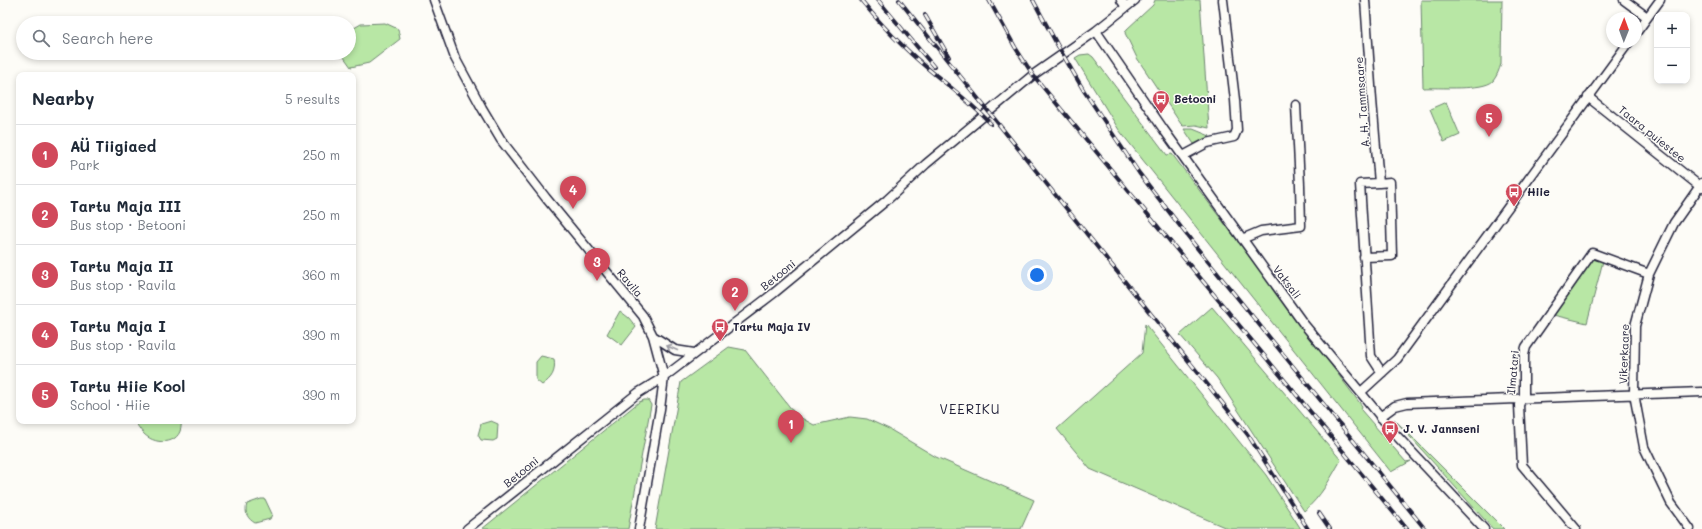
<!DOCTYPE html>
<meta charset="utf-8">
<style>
:root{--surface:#fff;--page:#f2f2f3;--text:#1f2937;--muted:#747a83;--line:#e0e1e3;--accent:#d1495b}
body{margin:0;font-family:Mali,sans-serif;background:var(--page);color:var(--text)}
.controls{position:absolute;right:12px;top:12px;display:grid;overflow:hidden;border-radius:8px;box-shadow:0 2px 6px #0003}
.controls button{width:36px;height:36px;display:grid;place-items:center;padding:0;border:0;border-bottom:1px solid var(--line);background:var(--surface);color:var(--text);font:20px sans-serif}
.compass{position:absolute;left:1606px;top:12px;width:36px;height:36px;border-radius:50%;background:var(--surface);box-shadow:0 2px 6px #0003;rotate:1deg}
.you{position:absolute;left:1037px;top:275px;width:14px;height:14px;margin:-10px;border:3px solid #fff;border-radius:50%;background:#1a73e8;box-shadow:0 0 0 6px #1a73e833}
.badge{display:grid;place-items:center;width:26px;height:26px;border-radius:50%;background:var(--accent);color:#fff;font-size:13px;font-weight:700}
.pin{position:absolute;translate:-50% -33px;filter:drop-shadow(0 1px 2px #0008)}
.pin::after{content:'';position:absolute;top:21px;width:14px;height:12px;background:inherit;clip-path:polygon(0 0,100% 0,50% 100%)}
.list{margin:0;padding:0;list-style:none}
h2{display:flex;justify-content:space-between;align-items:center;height:52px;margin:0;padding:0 16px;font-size:17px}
h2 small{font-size:13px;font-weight:400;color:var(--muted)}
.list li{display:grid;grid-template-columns:26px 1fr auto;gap:12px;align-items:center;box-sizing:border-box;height:60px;padding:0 16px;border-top:1px solid var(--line)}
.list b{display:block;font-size:15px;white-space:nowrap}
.list p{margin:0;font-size:13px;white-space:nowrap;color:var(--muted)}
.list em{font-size:13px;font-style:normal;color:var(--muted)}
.icon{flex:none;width:22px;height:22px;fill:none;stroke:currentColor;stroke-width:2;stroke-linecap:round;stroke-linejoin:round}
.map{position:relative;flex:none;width:1702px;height:529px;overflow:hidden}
.search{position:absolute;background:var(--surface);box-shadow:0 2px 6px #0003;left:16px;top:16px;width:340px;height:44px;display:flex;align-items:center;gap:10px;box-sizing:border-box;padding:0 14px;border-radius:22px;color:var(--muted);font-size:15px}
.panel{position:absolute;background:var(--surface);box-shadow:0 2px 6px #0003;left:16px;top:72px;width:340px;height:352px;border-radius:8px}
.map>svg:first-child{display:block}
.green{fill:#b8e7a5;stroke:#6d8470}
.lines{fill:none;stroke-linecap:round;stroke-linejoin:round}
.minor-casing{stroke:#22223b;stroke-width:11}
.minor{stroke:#fdfcf7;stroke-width:8}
.rail-casing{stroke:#22223b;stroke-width:4}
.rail{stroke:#fdfcf7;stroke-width:2.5;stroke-dasharray:8;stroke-linecap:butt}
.oneway{stroke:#9a9aa2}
.labels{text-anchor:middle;stroke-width:3;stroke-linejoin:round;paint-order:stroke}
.poi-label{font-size:11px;font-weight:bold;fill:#22223b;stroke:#fdfcf7;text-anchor:start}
.street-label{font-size:11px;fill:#22223b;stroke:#fdfcf7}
.quarter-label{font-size:13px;letter-spacing:1px;fill:#22223b;stroke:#fdfcf7}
</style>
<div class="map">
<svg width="1702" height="529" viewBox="0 0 1702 529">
<rect width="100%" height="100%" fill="#fdfcf7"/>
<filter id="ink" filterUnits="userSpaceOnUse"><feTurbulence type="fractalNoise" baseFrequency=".025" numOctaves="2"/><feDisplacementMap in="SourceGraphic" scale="8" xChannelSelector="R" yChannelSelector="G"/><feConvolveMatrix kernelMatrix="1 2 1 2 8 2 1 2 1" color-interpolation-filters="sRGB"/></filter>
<g filter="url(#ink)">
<path class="green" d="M 1155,0 L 1200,0 L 1209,128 L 1196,125 L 1183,126 L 1181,124 L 1137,58 L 1125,33 L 1127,29 L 1153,5 Z
M 1421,0 L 1502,0 L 1501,64 C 1499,70 1497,76 1493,81 C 1483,91 1438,87 1423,88 Z
M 385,23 L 398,29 L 400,39 L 369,63 L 351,67 L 341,53 L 349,53 L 349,31 L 361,24 Z
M 1089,54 L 1093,57 L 1167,155 L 1172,154 L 1362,406 L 1361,410 L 1406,462 L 1411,461 L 1391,472 L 1119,130 L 1075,58 L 1080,55 Z
M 1446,102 L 1460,135 L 1444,142 L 1430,109 Z
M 1184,129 L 1193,129 L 1210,136 L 1194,144 Z
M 1591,259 L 1603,261 L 1587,323 L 1553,315 Z
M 1212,307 L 1341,460 C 1330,479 1321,497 1304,511 L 1217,378 L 1180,335 Z
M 620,311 L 629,318 L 636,327 L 622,345 L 607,334 Z
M 1145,324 L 1266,475 L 1301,529 L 1229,529 L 1090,469 L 1057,429 L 1142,353 Z
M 729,347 L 745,350 L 796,415 L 814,425 L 850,417 L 867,419 L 889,429 L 936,457 L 1034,500 L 1021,529 L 655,529 L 681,382 Z
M 541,356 L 554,359 C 556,372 552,378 542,385 L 536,380 L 536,362 Z
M 644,400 L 648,400 L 651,405 L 628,529 L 482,529 L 639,402 Z
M 1394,419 L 1504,529 L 1493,529 Z
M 135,421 L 181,421 C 184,444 157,447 144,434 C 140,430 137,425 135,421 Z
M 491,421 L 498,424 L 497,439 L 493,441 L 481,440 L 478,435 L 481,424 Z
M 261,499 L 265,499 L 272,514 L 270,519 L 255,523 C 248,519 244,513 247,504 Z"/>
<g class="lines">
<defs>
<path id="minor" d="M 434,0 L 455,58 L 482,108 L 501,140 L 546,198 L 643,316 L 653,336 L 664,377 L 660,409 L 639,529
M 1121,0 L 1126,7
M 1365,0 L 1372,100 L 1379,183 L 1360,184 L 1371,356 L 1382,373
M 1624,0 L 1647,17
M 1096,31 L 1164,130 L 1303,323 L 1395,434 L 1484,529
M 1636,33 L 1660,0
M 1588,97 L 1702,188
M 1183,156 L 1207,143 L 1234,137 L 1237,130 L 1235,100 L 1223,0
M 1242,239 L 1261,231 L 1301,226 L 1300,185 L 1296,105
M 1364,257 L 1392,256 L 1390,182 L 1379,183
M 653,336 L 675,350 L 694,353
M 1361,392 L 1397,359 L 1629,42
M 1380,417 L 1395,406 L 1407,403 L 1702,392
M 467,529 L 638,393 L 664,377 L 774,293 L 887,200 L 926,164 L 1033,75 L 1096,31 L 1135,0
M 1576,529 L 1522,465 L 1519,405 L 1524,395 L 1524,355 L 1526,347 L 1592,253 L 1649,274
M 1690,529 L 1671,503 L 1644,447 L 1634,394 L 1635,326 L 1649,274 L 1674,223 L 1702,183"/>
</defs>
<use href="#minor" class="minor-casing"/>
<use href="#minor" class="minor"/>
<defs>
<path id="rail" d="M 861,0 C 874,16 888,32 903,46 C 931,74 964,95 991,124
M 878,0 L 934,67
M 899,0 L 1236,420 L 1248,435 L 1308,529
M 989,0 L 1015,47 L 1033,75 L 1407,529
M 1033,0 L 1059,48 L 1084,91 L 1139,173 L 1197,248 L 1425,529
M 925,15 L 949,57
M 1319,513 L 1330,529"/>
</defs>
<use href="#rail" class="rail-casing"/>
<use href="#rail" class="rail"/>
</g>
<defs><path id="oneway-shaft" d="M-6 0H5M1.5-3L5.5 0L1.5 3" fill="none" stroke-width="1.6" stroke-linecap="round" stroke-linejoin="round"/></defs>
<use class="oneway" href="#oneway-shaft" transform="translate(672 348) rotate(-156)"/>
</g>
<defs>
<symbol id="bus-pin" viewBox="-11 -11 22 30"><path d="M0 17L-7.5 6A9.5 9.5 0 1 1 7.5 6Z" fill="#d1495b" stroke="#fdfcf7"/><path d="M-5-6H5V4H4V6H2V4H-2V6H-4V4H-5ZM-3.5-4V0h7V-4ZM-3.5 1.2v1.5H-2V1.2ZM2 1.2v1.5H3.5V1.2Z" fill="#fff"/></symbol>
</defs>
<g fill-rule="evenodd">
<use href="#bus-pin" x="1151" y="89" width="20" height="27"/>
<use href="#bus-pin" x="1504" y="182" width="20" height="27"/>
<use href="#bus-pin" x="710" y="317" width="20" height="27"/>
<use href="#bus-pin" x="1380" y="419" width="20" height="27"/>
</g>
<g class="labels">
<g class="poi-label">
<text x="1174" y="103">Betooni</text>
<text x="1527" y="196">Hiie</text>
<text x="733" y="331">Tartu Maja IV</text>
<text x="1403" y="433">J. V. Jannseni</text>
</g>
<g class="street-label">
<text transform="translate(1362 102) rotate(-94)" y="4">A. H. Tammsaare</text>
<text transform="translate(1652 134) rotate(39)" y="4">Taara puiestee</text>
<text transform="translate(778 275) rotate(-39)" y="4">Betooni</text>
<text transform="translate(1287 282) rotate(53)" y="4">Vaksali</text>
<text transform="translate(630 283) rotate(50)" y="4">Ravila</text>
<text transform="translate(1624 354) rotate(-88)" y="4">Vikerkaare</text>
<text transform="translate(1513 372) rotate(-85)" y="4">Ilmatari</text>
<text transform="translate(521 472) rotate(-39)" y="4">Betooni</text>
</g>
<g class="quarter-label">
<text x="970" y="414">VEERIKU</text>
</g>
</g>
</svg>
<div class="controls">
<button>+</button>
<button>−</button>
</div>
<svg class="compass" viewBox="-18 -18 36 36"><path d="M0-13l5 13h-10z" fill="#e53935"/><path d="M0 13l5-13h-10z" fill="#747a83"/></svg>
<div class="you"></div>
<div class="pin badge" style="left:791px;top:443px">1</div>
<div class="pin badge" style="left:735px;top:311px">2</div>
<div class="pin badge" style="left:597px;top:281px">3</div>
<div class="pin badge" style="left:573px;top:209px">4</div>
<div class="pin badge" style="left:1489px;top:137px">5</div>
<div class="search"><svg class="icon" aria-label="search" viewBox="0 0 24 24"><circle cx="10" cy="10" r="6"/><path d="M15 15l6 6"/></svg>Search here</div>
<section class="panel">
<h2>Nearby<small>5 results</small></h2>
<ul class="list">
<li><span class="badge">1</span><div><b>AÜ Tiigiaed</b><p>Park</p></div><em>250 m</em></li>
<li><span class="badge">2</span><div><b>Tartu Maja III</b><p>Bus stop · Betooni</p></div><em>250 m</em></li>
<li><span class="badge">3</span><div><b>Tartu Maja II</b><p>Bus stop · Ravila</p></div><em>360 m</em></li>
<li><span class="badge">4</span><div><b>Tartu Maja I</b><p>Bus stop · Ravila</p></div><em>390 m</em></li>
<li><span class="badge">5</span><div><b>Tartu Hiie Kool</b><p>School · Hiie</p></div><em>390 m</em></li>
</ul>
</section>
</div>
